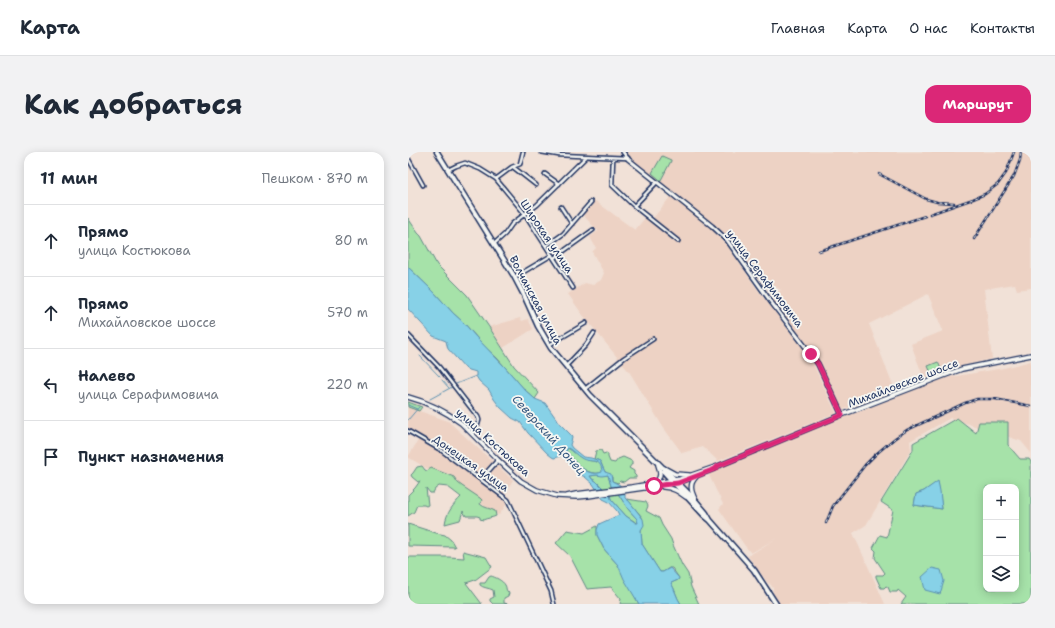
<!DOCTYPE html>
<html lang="ru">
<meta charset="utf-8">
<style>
:root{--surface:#fff;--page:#f2f2f3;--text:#1f2937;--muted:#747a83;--line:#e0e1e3;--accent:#db2777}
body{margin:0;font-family:"Shantell Sans",sans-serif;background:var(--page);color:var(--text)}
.controls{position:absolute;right:12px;bottom:12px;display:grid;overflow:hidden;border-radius:8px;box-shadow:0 2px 10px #0003}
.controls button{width:36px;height:36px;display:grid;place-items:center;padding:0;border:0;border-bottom:1px solid var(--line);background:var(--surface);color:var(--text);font:20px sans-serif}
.stop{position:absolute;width:12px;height:12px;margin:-9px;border:3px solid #db2777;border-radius:50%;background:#fff}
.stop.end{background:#db2777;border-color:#fff;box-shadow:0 1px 4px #0008}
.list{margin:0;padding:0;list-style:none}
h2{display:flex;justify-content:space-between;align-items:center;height:52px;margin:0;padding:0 16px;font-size:17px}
h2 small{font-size:13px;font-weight:400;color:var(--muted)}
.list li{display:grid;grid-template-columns:26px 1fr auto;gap:12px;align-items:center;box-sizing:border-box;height:72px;padding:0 16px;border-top:1px solid var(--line)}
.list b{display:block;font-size:15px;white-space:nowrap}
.list p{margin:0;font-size:13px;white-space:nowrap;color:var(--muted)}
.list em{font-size:13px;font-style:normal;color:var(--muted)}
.icon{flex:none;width:22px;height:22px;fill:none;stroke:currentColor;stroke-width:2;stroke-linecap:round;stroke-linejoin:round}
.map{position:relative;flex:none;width:623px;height:452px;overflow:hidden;border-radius:12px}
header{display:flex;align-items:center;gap:24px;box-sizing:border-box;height:56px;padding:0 20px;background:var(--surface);border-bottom:1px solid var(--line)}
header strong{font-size:19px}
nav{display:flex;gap:22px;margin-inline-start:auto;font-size:14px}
.intro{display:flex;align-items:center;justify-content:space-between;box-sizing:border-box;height:96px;padding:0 24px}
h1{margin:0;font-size:28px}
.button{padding:10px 18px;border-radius:12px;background:var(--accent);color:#fff;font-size:14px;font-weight:700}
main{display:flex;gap:24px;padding:0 24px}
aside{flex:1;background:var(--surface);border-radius:12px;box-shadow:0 2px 10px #0003}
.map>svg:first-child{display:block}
.built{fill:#edd2c4}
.green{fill:#a6e2a9;stroke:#608884;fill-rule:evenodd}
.water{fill:#87d1e7;stroke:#5c90b0;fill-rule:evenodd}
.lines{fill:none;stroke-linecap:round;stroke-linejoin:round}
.stream{stroke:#5c90b0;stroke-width:1}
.minor-casing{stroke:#1b2f5e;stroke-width:5.5}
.tertiary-casing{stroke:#1b2f5e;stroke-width:6}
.secondary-casing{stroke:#1b2f5e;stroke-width:6}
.primary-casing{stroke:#1b2f5e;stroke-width:7}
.minor{stroke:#f6f6f2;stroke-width:2.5}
.tertiary{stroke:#f6f6f2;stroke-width:3}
.secondary{stroke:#f6f6f2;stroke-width:3.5}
.primary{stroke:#f6f6f2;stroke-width:4}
.rail-casing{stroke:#1b2f5e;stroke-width:2.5}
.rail{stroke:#f6f6f2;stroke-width:1;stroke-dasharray:3;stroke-linecap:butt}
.route{stroke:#db2777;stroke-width:5}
.labels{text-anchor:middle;stroke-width:3.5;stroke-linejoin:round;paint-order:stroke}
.street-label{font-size:11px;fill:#1b2f5e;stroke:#f6f6f2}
.water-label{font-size:12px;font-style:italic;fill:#365880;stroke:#f6f6f2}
</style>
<header>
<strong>Карта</strong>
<nav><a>Главная</a><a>Карта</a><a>О нас</a><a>Контакты</a></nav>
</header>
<div class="intro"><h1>Как добраться</h1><a class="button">Маршрут</a></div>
<main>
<aside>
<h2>11 мин<small>Пешком · 870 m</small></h2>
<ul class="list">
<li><svg class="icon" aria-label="ahead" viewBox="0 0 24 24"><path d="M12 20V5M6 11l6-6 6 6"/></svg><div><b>Прямо</b><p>улица Костюкова</p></div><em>80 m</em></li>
<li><svg class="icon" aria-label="ahead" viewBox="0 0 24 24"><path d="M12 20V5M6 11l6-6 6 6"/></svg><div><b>Прямо</b><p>Михайловское шоссе</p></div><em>570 m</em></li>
<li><svg class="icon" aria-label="left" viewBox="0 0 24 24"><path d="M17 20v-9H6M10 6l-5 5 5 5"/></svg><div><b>Налево</b><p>улица Серафимовича</p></div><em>220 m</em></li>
<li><svg class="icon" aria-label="arrive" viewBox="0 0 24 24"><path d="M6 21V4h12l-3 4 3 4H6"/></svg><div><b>Пункт назначения</b></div></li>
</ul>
</aside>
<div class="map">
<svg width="623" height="452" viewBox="0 0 623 452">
<rect width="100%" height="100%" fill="#f1e1d7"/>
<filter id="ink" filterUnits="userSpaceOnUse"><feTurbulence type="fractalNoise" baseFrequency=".025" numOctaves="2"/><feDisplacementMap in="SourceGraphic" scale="8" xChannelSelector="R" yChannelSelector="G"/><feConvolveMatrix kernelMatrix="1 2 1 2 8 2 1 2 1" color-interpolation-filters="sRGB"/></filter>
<g filter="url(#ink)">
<path class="built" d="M 217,0 L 623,0 L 623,136 L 609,138 L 607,132 L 576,137 L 584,207 L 548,215 L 516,227 L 503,192 L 535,179 L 520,142 L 461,172 L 487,238 L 434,258 L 413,213 L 363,146 L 373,138 L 350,125 L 323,90 L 307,74 L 277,49 L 222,6 Z
M 263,44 L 301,74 L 320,95 L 352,141 L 401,203 L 428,261 L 310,309 L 295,295 L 274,301 L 255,275 L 222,221 L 174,162 L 160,142 L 177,131 L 185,133 L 193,128 L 196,121 L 184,100 L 188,96 L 182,85 L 190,79 L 174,62 L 186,48 L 227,78 L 237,66 L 242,70 Z
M 112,166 L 114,169 L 120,167 L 125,177 L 95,196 L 81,175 Z
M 623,209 L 623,301 L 613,289 L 542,266 L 502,289 L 503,298 L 458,373 L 445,381 L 477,452 L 372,452 L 365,440 L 365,436 L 362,432 L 359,430 L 340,404 L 369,386 L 343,401 L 337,394 L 311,357 L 315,352 L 307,336 L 300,321 L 391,283 L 537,226 L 596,216 Z
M 0,255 L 40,269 L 105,328 L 95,344 L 100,348 L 98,353 L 91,363 L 85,361 L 38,323 L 23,319 L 0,305 L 11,287 L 0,281 Z"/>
<path class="green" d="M 254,4 L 263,8 L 263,9 L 253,28 L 252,28 L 244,21 Z
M 0,66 L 10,81 L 13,84 L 29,113 L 59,143 L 81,175 L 106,214 L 131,241 L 127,247 L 117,238 L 89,206 L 77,195 L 56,171 L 45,161 L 25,139 L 0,115 Z
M 530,210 L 533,217 L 523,221 L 520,214 Z
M 0,250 L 14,255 L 11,259 L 0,255 Z
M 549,266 L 568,281 L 571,270 L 600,270 L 600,293 L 612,307 L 621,307 L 623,310 L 623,452 L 493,452 L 498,445 L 490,438 L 489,440 L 482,440 L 480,435 L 478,434 L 476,436 L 473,436 L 468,425 L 468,423 L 475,423 L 477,421 L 467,406 L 468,399 L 465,396 L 472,383 L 479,385 L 485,358 L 473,350 L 505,298 L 505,291 ZM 530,330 L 534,357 L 506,353 L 508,342 L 516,339 ZM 578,335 L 608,335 L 608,437 L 578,437 Z
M 160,296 C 165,299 171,305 176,307 C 186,311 193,306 195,320 C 179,326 166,309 158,299 Z
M 193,298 L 195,302 L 198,301 L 200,302 L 200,305 L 202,310 L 207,311 L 210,307 L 215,305 L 224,309 L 224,312 L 221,316 L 226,319 L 226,322 L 228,324 L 228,326 L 221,326 L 216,330 L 212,329 L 210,331 L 204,329 L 204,325 C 201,323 198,321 196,318 C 192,311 195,309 186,307 L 188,299 Z
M 14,314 L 17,318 L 19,319 L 23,316 L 46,325 L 50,331 L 54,334 L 72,346 L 74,348 L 72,352 C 76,356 82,356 87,359 L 88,364 C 84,366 79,366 75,368 L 72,367 L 72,365 L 69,364 L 58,364 L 55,359 L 52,368 L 37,372 C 38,361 46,352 53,345 L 40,335 L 31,334 L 27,337 L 25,341 L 22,341 L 18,336 L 20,353 L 18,354 L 16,353 L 9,353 L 6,360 L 0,364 L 0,343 L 7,336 L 12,329 L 10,330 L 4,325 L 3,323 L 5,321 L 9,315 Z
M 189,323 L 200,323 L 203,334 L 211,343 L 220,357 L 229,367 L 230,369 L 229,371 L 218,364 L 203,347 L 202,343 L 188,329 L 184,327 L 182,324 Z
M 219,347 L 238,350 L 240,354 L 238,359 L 251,366 L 254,373 L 263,387 L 265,393 L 274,413 L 280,422 L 283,435 L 291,452 L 273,452 C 268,445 267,437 263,431 L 270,428 L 271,426 L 264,416 L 261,416 L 255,420 L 252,420 L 234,392 L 233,379 L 234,365 Z
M 0,372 L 28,381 L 37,383 L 43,388 L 47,395 L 0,394 Z
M 189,374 L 189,383 L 196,397 L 210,413 L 231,452 L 212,452 L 213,447 L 203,435 L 179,437 L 162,404 L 148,391 L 159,378 L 176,381 Z
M 55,399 L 78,405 L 84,415 L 67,428 L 58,431 L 74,452 L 0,452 L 0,405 L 41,405 L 56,406 Z
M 83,424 C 87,425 95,429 97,433 C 99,436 97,438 101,441 L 100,444 L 96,446 L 96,451 L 100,452 L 85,452 L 82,449 L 82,447 L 86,445 L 85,438 C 81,436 75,436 72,433 L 72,431 L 77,431 L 81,425 Z"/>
<path class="water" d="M 0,115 L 25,139 L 45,161 L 56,171 L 67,184 L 96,214 L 117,238 L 127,247 L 137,251 L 152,272 L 163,283 L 164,286 L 162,293 L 164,296 L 175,305 L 183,306 L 192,309 L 197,320 L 203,322 L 204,329 L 212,333 L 217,342 L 217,346 L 221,349 L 235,367 L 236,373 L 233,378 L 234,392 L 252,420 L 255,420 L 262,416 L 271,426 L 270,428 L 263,431 C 267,437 268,445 273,452 L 231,452 L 216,427 L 210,413 L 196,397 L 189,383 L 189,378 L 191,372 L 211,363 L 209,359 L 201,350 L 195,347 L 185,332 L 177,325 L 171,322 L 155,304 L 154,303 L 150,305 L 146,306 L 144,305 L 139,301 L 120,281 L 112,270 L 104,266 L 92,255 L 86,247 L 81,238 L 71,229 L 68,224 L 68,220 L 58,217 L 40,197 L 38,189 L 25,184 L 0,157 ZM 160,296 C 165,299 168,303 173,306 C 182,312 193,304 194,320 C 179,326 166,310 158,299 ZM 189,323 L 194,324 L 200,323 L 203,334 L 211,343 L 220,357 L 229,367 L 230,371 L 228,371 L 218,364 L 203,347 L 202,343 L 188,329 L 184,327 L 182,324 Z
M 530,329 L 532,339 L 534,357 L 506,353 L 508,342 L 516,339 Z
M 524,416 L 533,418 L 536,429 L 532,442 L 517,438 L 514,425 Z"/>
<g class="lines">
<path class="stream" d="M 12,204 L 32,225
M 34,228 L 41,236
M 48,232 L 68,224
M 22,247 L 44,235
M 0,253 L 9,257
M 0,268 L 11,255"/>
<defs>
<path id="minor" d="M 133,0 L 151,3 L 220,6
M 0,6 L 15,33
M 205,6 L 204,33 L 226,54 L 270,89
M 105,15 L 128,33
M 40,18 L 48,14 L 57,11 L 72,17 L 88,27 L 117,62 L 165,136
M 137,22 L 151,32
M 88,27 L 104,15 L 112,12 L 115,0
M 226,54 L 249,30
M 153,55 L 164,72
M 87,91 L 97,82 L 104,72 L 117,62 L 129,53 L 178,5
M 138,94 L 155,82 L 183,50
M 146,106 L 185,78
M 107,125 L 144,103
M 0,183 L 31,215 L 70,265 L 71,268 L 70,272 L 61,278
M 141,193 L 178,171
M 158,214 L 178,193 L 186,181
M 177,237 L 216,206 L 245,187
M 0,279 L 33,298 L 100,348 L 143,439 L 146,452"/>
<path id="tertiary" d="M 215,0 L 220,7 L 304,74 L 319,88 L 363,150 L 403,202 L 410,212 L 434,263
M 73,327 L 90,308"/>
<path id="secondary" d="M 0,245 C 19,250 37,259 53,271 L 90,308 L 113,329 L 129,338 L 149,344 L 169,345 L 180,344 L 270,331 L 306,317
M 256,316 L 267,322 L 281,323
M 247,332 C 253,325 253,321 250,313
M 255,335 C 264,335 271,340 278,345
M 159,344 L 168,342 L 224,335 L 272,327 L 310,314 L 431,264 L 535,224 L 554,217 L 623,203
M 287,347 C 283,339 281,332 288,325"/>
<path id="primary" d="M 29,0 L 106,124 L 116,143 L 130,174 L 143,196 L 182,243 L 287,348 L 298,361 L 302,368
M 255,319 L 296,363 L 302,368 L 346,418 L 368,452"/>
</defs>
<use href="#minor" class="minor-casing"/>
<use href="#tertiary" class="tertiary-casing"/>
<use href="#secondary" class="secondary-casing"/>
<use href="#primary" class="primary-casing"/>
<use href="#minor" class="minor"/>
<use href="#tertiary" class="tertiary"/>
<use href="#secondary" class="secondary"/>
<use href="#primary" class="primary"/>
<defs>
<path id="rail" d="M 471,22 L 518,47 L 529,50 L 546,51
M 522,62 L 565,47 L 577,42 L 590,32 L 598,21 L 606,0
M 566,87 L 606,24 L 612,8 L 613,0
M 411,99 L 517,64
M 418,371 L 425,354 L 457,313 L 468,302 L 487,286 L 499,278 L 557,251 L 569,247 L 587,247 L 623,254"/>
</defs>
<use href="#rail" class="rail-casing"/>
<use href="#rail" class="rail"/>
</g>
</g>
<g class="lines" filter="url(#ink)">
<path class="route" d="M 246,334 L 270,331 L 307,317 L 310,314 L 434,263 L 410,212 L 403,202"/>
</g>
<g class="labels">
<g class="street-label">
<text transform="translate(139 84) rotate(56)" y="4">Широкая улица</text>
<text transform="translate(357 126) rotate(53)" y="4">улица Серафимовича</text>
<text transform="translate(128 148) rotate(62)" y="4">Волчанская улица</text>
<text transform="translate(495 231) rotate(-21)" y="4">Михайловское шоссе</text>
<text transform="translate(85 290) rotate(42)" y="4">улица Костюкова</text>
<text transform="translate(63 311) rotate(35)" y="4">Донецкая улица</text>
</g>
<g class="water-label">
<text transform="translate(141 283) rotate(48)" y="4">Северский Донец</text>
</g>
</g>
</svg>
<div class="controls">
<button>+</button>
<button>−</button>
<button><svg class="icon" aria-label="layers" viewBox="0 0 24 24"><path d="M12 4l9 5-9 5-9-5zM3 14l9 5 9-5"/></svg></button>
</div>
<div class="stop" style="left:246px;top:334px"></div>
<div class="stop end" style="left:403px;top:202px"></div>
</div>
</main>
